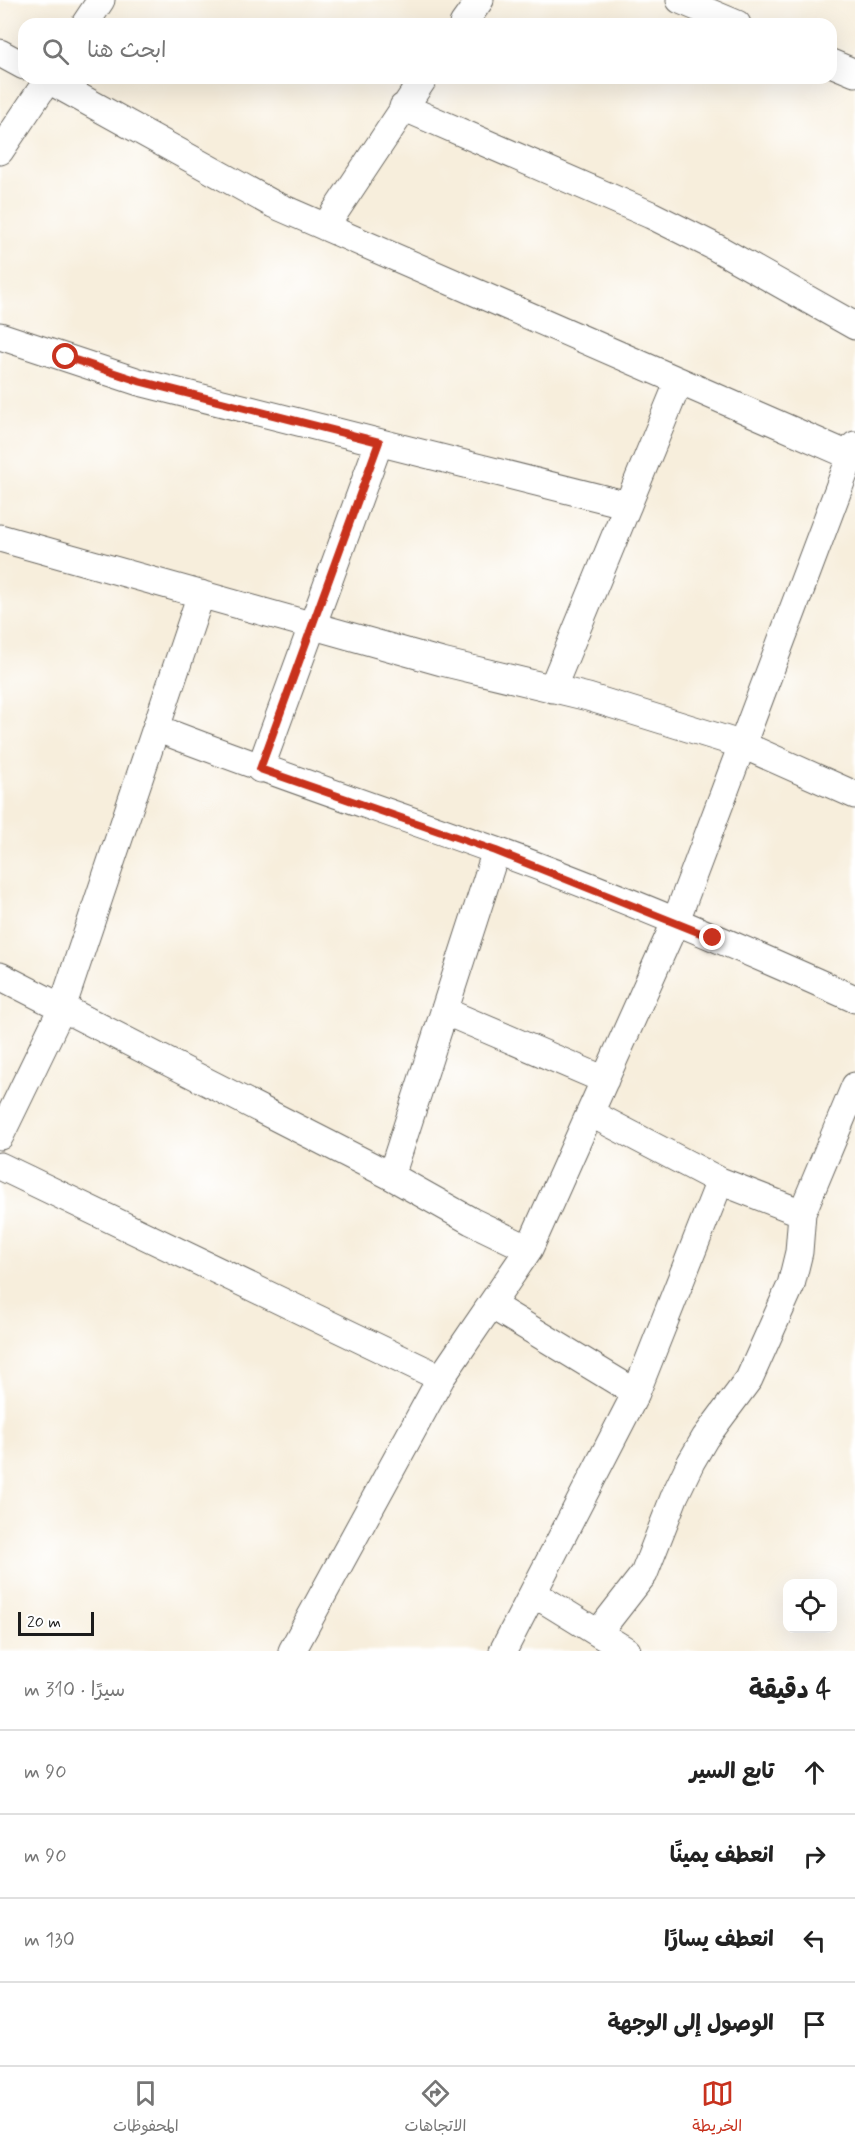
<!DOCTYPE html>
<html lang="ar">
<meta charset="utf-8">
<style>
:root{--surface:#fff;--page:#f6f6f6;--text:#222;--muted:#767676;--line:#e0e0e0;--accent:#c8321e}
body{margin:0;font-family:Mynerve,"Playpen Sans Arabic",sans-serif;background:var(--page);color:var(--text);direction:rtl}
.controls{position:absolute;right:18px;bottom:18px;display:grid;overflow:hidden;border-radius:12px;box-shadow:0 6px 24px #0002}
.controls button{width:54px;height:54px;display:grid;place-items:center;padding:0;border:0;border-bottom:2px solid var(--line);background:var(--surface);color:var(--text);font:30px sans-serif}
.scale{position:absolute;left:18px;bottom:15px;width:76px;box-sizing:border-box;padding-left:6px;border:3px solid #1c1c1c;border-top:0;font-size:16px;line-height:21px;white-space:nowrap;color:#1c1c1c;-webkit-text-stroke:4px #fff;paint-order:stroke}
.stop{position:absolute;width:18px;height:18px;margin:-14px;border:4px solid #c8321e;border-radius:50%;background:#fff}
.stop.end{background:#c8321e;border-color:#fff;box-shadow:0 2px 6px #0008}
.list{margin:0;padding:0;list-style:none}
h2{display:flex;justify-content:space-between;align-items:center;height:78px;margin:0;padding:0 24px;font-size:26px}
h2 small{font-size:20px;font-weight:400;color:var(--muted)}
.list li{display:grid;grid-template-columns:39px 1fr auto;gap:18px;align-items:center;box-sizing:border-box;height:84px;padding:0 24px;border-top:2px solid var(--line)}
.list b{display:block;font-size:22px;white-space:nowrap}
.list em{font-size:20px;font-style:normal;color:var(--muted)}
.icon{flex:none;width:33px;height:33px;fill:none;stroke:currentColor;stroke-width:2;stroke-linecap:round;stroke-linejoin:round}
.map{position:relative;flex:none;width:855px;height:1651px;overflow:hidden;direction:ltr}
.search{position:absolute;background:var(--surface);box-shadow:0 6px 24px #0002;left:18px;right:18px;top:18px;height:66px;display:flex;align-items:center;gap:15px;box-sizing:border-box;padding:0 21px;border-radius:18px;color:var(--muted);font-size:22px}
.sheet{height:414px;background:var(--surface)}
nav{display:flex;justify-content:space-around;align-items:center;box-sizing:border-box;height:84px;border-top:2px solid var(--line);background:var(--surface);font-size:16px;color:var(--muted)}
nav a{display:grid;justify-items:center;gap:3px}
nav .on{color:var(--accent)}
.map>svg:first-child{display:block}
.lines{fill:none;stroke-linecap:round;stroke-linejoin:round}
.minor-casing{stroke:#69665f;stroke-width:29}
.minor{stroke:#fff;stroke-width:27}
.route{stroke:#c8321e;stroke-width:8}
</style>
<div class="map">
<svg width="855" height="1651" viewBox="0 0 855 1651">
<rect width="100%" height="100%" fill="#fff"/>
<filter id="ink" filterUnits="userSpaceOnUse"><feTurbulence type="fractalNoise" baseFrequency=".0167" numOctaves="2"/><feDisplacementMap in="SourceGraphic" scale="12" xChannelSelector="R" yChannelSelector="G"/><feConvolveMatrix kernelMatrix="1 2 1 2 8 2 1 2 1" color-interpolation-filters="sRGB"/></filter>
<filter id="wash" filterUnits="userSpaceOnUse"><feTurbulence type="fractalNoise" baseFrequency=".008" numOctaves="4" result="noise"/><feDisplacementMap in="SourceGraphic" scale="24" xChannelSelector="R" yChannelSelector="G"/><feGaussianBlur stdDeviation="1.35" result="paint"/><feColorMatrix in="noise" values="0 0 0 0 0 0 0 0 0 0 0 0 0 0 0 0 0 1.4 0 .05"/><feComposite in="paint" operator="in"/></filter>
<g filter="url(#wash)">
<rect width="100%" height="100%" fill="#f7eedc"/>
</g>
<g filter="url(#ink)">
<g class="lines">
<defs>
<path id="minor" d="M 680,0 L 737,24
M 85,24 L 101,0
M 463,24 L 480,0
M 0,53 L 24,66
M 831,63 L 855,73
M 45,78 L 273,204 L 851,456
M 403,107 L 651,215 L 715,247 L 855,326
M 0,151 L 49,78
M 325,227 L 424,78
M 0,336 L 139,382 L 628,505
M 0,538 L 442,662 L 588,697 L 743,745 L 855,795
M 552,689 L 679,381
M 156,728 C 268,772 381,809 494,850 C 616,894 737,946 855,999
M 260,769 L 379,443
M 0,976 L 391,1176 L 471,1221 L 529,1249
M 444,1011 L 605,1080
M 590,1113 L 720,1181
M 0,1136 L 62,1008 L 201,594
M 0,1166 L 441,1378
M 391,1176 L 496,851
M 491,1305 L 636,1393
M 533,1593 L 627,1651
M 598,1633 L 644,1574 L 675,1495 L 691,1462 L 705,1438 L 749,1379 L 791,1285 L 799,1252 L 802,1213
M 292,1651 L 441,1378 L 529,1249 L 675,923 L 855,445
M 503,1651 L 636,1393 L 720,1181 L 802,1213 L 855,1086"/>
</defs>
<use href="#minor" class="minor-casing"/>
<use href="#minor" class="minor"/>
</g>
</g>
<g class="lines" filter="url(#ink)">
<path class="route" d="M 66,357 L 139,381 L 379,442 L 260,769 L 496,851 L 713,938"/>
</g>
</svg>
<div class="controls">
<button><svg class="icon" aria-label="locate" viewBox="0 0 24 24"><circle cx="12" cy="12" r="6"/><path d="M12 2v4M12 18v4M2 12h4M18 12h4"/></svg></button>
</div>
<div class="scale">20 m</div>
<div class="stop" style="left:66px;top:357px"></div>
<div class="stop end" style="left:713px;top:938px"></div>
<div class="search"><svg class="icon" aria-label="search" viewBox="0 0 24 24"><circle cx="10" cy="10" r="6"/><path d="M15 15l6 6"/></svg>ابحث هنا</div>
</div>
<section class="sheet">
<h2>4 دقيقة<small>سيرًا · 310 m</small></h2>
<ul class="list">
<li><svg class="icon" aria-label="ahead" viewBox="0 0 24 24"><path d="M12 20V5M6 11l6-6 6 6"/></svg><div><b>تابع السير</b></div><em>90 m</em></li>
<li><svg class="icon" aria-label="right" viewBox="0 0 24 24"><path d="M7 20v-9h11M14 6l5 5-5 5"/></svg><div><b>انعطف يمينًا</b></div><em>90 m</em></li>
<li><svg class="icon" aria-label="left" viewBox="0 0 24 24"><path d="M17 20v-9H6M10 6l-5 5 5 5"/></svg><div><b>انعطف يسارًا</b></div><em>130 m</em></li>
<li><svg class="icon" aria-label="arrive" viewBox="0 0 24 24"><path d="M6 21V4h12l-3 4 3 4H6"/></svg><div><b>الوصول إلى الوجهة</b></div></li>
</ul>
</section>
<nav>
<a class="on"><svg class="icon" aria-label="map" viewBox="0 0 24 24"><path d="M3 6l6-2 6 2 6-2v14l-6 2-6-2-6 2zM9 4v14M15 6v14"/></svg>الخريطة</a>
<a><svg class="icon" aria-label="directions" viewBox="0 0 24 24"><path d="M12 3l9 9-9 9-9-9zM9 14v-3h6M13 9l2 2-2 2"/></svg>الاتجاهات</a>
<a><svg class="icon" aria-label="saved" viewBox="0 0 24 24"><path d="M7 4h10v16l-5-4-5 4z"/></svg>المحفوظات</a>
</nav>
